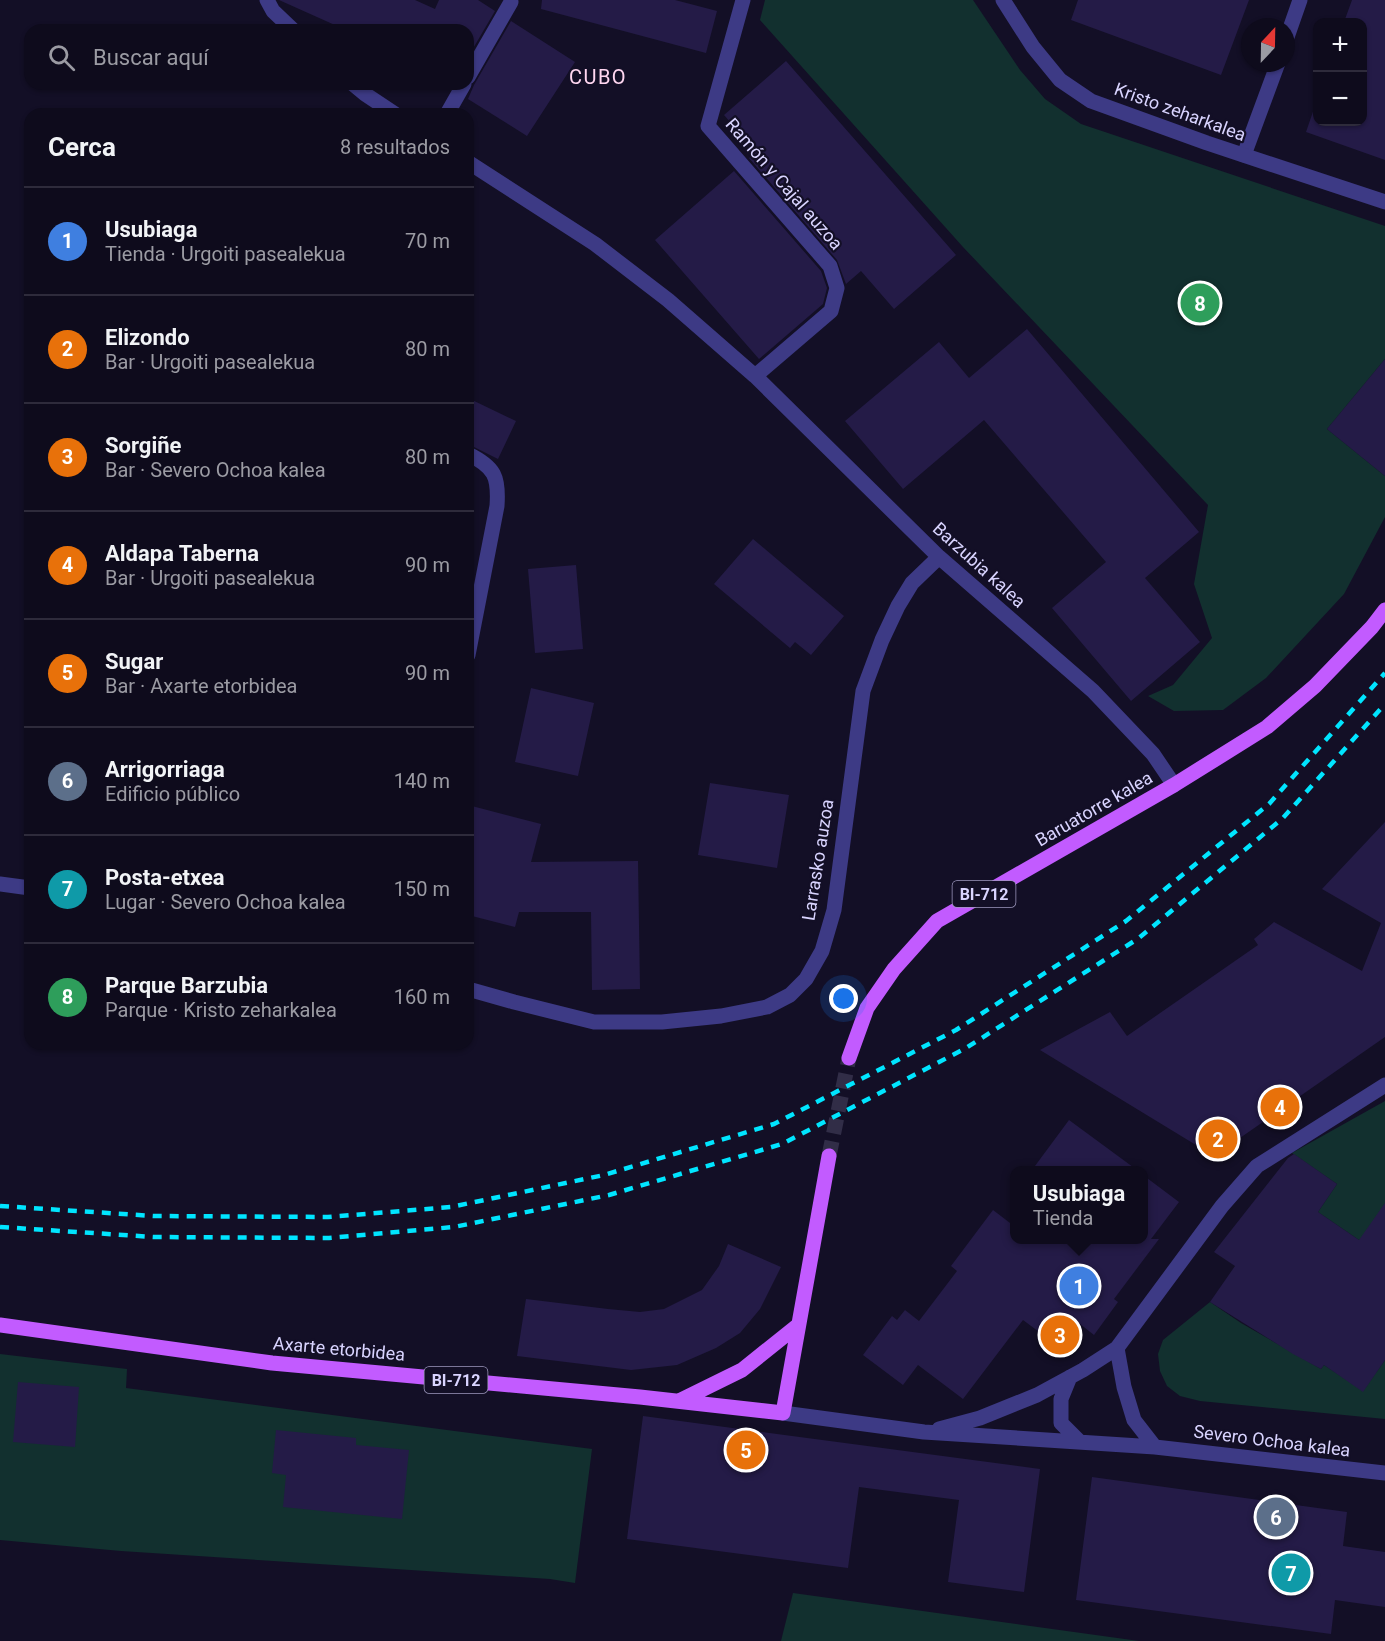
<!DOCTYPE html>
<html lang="es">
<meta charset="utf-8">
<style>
:root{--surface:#0e0b1c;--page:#1c1929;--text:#f1f3f6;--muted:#9b9ba3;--line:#2e2b3b;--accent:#1a73e8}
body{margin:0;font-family:Roboto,sans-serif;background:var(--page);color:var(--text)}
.controls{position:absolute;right:18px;top:18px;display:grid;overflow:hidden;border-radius:12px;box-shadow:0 2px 4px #0004}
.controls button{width:54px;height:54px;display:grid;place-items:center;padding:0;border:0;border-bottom:2px solid var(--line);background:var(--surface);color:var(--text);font:30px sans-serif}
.compass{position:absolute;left:1241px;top:18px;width:54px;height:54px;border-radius:50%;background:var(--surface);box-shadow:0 2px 4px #0004;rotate:22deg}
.you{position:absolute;left:844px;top:999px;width:21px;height:21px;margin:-15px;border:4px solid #fff;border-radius:50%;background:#1a73e8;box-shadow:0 0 0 9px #1a73e833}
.badge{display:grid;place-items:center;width:39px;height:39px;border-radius:50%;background:var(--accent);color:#fff;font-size:20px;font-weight:700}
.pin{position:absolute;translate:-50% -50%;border:3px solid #fff;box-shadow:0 2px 6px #0006}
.popup{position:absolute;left:1010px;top:1166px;width:138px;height:78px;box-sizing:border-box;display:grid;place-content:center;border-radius:12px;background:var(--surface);filter:drop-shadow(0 2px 4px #0005);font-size:20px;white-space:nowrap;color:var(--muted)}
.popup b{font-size:22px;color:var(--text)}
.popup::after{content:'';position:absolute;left:50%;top:100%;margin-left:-12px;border:12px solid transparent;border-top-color:var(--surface)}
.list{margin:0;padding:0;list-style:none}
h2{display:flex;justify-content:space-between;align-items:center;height:78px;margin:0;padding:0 24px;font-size:26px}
h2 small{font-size:20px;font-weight:400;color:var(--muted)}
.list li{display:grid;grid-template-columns:39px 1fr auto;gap:18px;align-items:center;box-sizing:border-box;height:108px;padding:0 24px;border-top:2px solid var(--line)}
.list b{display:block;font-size:22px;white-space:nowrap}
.list p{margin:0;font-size:20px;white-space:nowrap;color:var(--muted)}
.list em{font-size:20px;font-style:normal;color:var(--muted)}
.icon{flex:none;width:33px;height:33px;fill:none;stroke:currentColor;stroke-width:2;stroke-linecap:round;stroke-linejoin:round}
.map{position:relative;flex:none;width:1385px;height:1641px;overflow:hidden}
.search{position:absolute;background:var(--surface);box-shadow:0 2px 4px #0004;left:24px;top:24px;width:450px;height:66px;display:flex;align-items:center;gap:15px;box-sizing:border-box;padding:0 21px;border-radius:18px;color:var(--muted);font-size:22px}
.panel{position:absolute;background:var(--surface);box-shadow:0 2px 4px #0004;left:24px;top:108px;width:450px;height:942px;border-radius:18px}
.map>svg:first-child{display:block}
.green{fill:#12302f}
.building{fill:#241b47}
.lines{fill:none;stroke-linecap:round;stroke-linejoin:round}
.primary-tunnel{stroke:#312d47;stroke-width:15;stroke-dasharray:15 8;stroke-linecap:butt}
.minor{stroke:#3d3a85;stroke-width:15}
.tertiary{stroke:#3d3a85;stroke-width:15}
.primary{stroke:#c25bff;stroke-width:15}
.rail{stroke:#00e5ff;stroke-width:4.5;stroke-dasharray:9 8;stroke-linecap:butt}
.labels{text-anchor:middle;stroke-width:4.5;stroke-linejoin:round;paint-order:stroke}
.shield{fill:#130f26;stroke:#9e99be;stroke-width:1.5}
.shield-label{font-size:16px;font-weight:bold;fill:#d9d4ff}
.street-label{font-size:18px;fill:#d9d4ff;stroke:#130f26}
.neighbourhood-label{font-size:20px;letter-spacing:1.5px;fill:#ffd6f0;stroke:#130f26}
</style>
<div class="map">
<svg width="1385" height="1641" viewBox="0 0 1385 1641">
<rect width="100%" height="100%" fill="#130f26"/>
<path class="green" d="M 765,0 L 973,0 L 1020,70 L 1045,99 L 1081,124 L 1385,226 L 1385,359 L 1327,429 L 1385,476 L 1385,517 L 1344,594 L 1266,678 L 1223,710 L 1174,711 L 1148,696 L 1173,685 L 1212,638 L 1194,584 L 1208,505 L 963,247 L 760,20 Z
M 1385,1101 L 1385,1222 L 1359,1240 L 1318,1212 L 1337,1184 L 1292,1153 Z
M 1210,1302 L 1241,1323 L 1321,1369 L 1324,1365 L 1363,1391 L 1385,1360 L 1385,1419 L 1200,1401 L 1180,1396 L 1167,1386 L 1160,1371 L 1158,1354 L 1163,1340 Z
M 0,1354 L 127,1369 L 126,1388 L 592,1449 L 575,1583 L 550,1579 L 121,1551 L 0,1540 Z
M 793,1593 L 1139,1641 L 781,1641 Z"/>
<path class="building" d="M 279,0 L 415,0 L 435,9 L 439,0 L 478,0 L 495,11 L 468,57 L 468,30 L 346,30 Z
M 542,0 L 675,0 L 717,11 L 706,53 L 541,9 Z
M 1078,0 L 1249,0 L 1221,75 L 1071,20 Z
M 1352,0 L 1385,0 L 1385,160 L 1306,132 L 1317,100 L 1317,122 L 1362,122 L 1362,22 L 1344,22 Z
M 511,21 L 575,62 L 527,136 L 468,99 L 474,85 Z
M 786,61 L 956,255 L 894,309 L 861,271 L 846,284 L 837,260 L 749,158 L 756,152 L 724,115 Z
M 734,171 L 821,271 L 827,288 L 823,304 L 759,359 L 655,240 Z
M 1027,329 L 1199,532 L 1145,578 L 1200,642 L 1131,701 L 1052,608 L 1106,562 L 984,420 L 903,489 L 845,421 L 939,342 L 969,378 Z
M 1385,359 L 1385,476 L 1327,429 Z
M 468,398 L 516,421 L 498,459 L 468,444 Z
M 753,539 L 844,616 L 811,655 L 795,642 L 790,648 L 714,584 Z
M 576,565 L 583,649 L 535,653 L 528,569 Z
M 531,688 L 594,703 L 578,776 L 515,762 Z
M 710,783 L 789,795 L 777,868 L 698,855 Z
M 468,805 L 541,824 L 531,862 L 638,861 L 640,989 L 592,990 L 591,912 L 519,912 L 515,927 L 468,915 Z
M 1385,822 L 1385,1037 L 1214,1156 L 1040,1050 L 1110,1012 L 1127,1036 L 1258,945 L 1254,939 L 1274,922 L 1362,971 L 1381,923 L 1322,889 Z
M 1069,1120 L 1137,1170 L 1032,1170 Z
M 1294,1154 L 1337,1184 L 1318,1212 L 1359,1240 L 1385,1203 L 1385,1360 L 1363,1392 L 1324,1365 L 1321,1369 L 1293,1354 L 1210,1302 L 1235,1266 L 1214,1252 L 1288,1158 Z
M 1143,1175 L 1179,1202 L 1151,1239 L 1159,1239 L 1114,1299 L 1118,1302 L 1094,1335 L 1080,1324 L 1062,1349 L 1023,1320 L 963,1399 L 918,1365 L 903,1385 L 863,1355 L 892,1316 L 897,1320 L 905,1310 L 919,1321 L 957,1271 L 951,1266 L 993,1210 L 1014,1226 L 1014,1239 L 1143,1239 Z
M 728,1244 L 781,1267 L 760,1309 L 740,1333 L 716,1348 L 677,1365 L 631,1370 L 517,1356 L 526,1299 L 608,1309 L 640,1312 L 664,1309 L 702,1290 L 719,1266 Z
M 18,1382 L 79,1387 L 75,1447 L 13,1442 Z
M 643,1416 L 1040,1469 L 1024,1592 L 948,1582 L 959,1500 L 859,1487 L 848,1568 L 627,1539 Z
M 276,1430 L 356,1438 L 356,1445 L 409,1450 L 402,1519 L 283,1507 L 286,1475 L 272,1473 Z
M 1092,1477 L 1347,1512 L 1343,1546 L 1385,1552 L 1385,1607 L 1335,1600 L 1331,1634 L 1076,1600 Z"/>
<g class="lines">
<path class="primary-tunnel" d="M 829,1156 L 849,1058"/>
<path class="minor" d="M 267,0 L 273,11 L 293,30
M 743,0 L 708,126 L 830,266 L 837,288 L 831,311 L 755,376
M 1286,40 L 1300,0
M 468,77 L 511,2
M 353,84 L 365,94 L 395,114
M 447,114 L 464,84
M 1244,155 L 1278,63
M 468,162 L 595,244 L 668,300 L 755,376 L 939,557 L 1093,691 L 1153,754 L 1174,785
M 468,454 C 495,467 499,477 497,506 L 468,655
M 0,884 L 30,888
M 468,989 L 514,1002 L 594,1022 L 662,1022 L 721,1016 L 767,1007 L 790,995 L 806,979 L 822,951 L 834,910 L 863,691 L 882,640 L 898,606 L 912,583 L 939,557
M 1117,1348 L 1124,1387 L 1134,1420 L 1155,1447
M 1070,1377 L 1061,1399 L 1061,1423 L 1079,1441
M 783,1413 L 924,1432 L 1155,1447 L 1385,1473
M 939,1429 L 980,1418 L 1037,1395 L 1083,1370 L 1117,1348 L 1222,1206 L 1257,1166 L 1385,1085"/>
<path class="tertiary" d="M 1003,0 L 1033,47 L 1060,80 L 1091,101 L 1207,143 L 1385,202"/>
<path class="primary" d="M 849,1058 L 867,1008 L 894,969 L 937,921 L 1174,785 L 1267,727 L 1315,686 L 1372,627 L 1385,610
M 0,1325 L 272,1363 L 640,1397 L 783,1413 L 829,1156
M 679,1401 L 742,1370 L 797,1326"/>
<path class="rail" d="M 0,1206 L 154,1216 L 328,1217 L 451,1207 L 604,1175 L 774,1124 L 956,1030 L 1126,921 L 1269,804 L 1385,673
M 0,1227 L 154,1237 L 329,1238 L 454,1227 L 609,1195 L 782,1144 L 966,1048 L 1139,938 L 1283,818 L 1385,704"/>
</g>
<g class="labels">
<g class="shield">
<rect x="952.5" y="881" width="63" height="26" rx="4.5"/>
<rect x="424.5" y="1367" width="63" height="26" rx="4.5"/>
</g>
<g class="shield-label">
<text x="984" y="900">BI-712</text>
<text x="456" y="1386">BI-712</text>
</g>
<g class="street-label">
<text transform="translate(1180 112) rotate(20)" y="6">Kristo zeharkalea</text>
<text transform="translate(784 184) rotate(49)" y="6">Ramón y Cajal auzoa</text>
<text transform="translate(979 565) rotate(42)" y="6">Barzubia kalea</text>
<text transform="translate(1094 809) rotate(-30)" y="6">Baruatorre kalea</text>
<text transform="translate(818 860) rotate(-81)" y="6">Larrasko auzoa</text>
<text transform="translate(339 1349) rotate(5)" y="6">Axarte etorbidea</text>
<text transform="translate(1272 1441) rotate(7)" y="6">Severo Ochoa kalea</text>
</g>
<g class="neighbourhood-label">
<text x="598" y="84">CUBO</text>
</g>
</g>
</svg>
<div class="controls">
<button>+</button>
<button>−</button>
</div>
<svg class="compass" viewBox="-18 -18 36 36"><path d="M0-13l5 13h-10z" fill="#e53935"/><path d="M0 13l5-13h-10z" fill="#9b9ba3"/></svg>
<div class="you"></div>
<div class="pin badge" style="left:1079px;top:1286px;background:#3f7fe0">1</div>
<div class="popup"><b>Usubiaga</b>Tienda</div>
<div class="pin badge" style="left:1218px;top:1139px;background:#e8710a">2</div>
<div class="pin badge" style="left:1060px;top:1335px;background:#e8710a">3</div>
<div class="pin badge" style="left:1280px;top:1107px;background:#e8710a">4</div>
<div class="pin badge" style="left:746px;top:1450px;background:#e8710a">5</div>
<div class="pin badge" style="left:1276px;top:1517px;background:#5c6f8a">6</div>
<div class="pin badge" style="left:1291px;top:1573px;background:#0f9aa8">7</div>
<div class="pin badge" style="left:1200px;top:303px;background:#2e9e5b">8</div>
<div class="search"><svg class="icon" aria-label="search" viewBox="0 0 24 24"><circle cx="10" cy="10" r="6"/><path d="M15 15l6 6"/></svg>Buscar aquí</div>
<section class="panel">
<h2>Cerca<small>8 resultados</small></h2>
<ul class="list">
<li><span class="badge" style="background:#3f7fe0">1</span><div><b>Usubiaga</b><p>Tienda · Urgoiti pasealekua</p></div><em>70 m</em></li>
<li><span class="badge" style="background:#e8710a">2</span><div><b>Elizondo</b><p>Bar · Urgoiti pasealekua</p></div><em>80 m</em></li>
<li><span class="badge" style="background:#e8710a">3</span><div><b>Sorgiñe</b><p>Bar · Severo Ochoa kalea</p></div><em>80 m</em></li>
<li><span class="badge" style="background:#e8710a">4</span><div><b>Aldapa Taberna</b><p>Bar · Urgoiti pasealekua</p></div><em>90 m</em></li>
<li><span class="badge" style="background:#e8710a">5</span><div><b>Sugar</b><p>Bar · Axarte etorbidea</p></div><em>90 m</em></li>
<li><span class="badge" style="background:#5c6f8a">6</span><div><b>Arrigorriaga</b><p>Edificio público</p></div><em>140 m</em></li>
<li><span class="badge" style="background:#0f9aa8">7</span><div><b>Posta-etxea</b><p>Lugar · Severo Ochoa kalea</p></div><em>150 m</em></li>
<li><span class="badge" style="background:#2e9e5b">8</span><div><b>Parque Barzubia</b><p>Parque · Kristo zeharkalea</p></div><em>160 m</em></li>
</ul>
</section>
</div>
